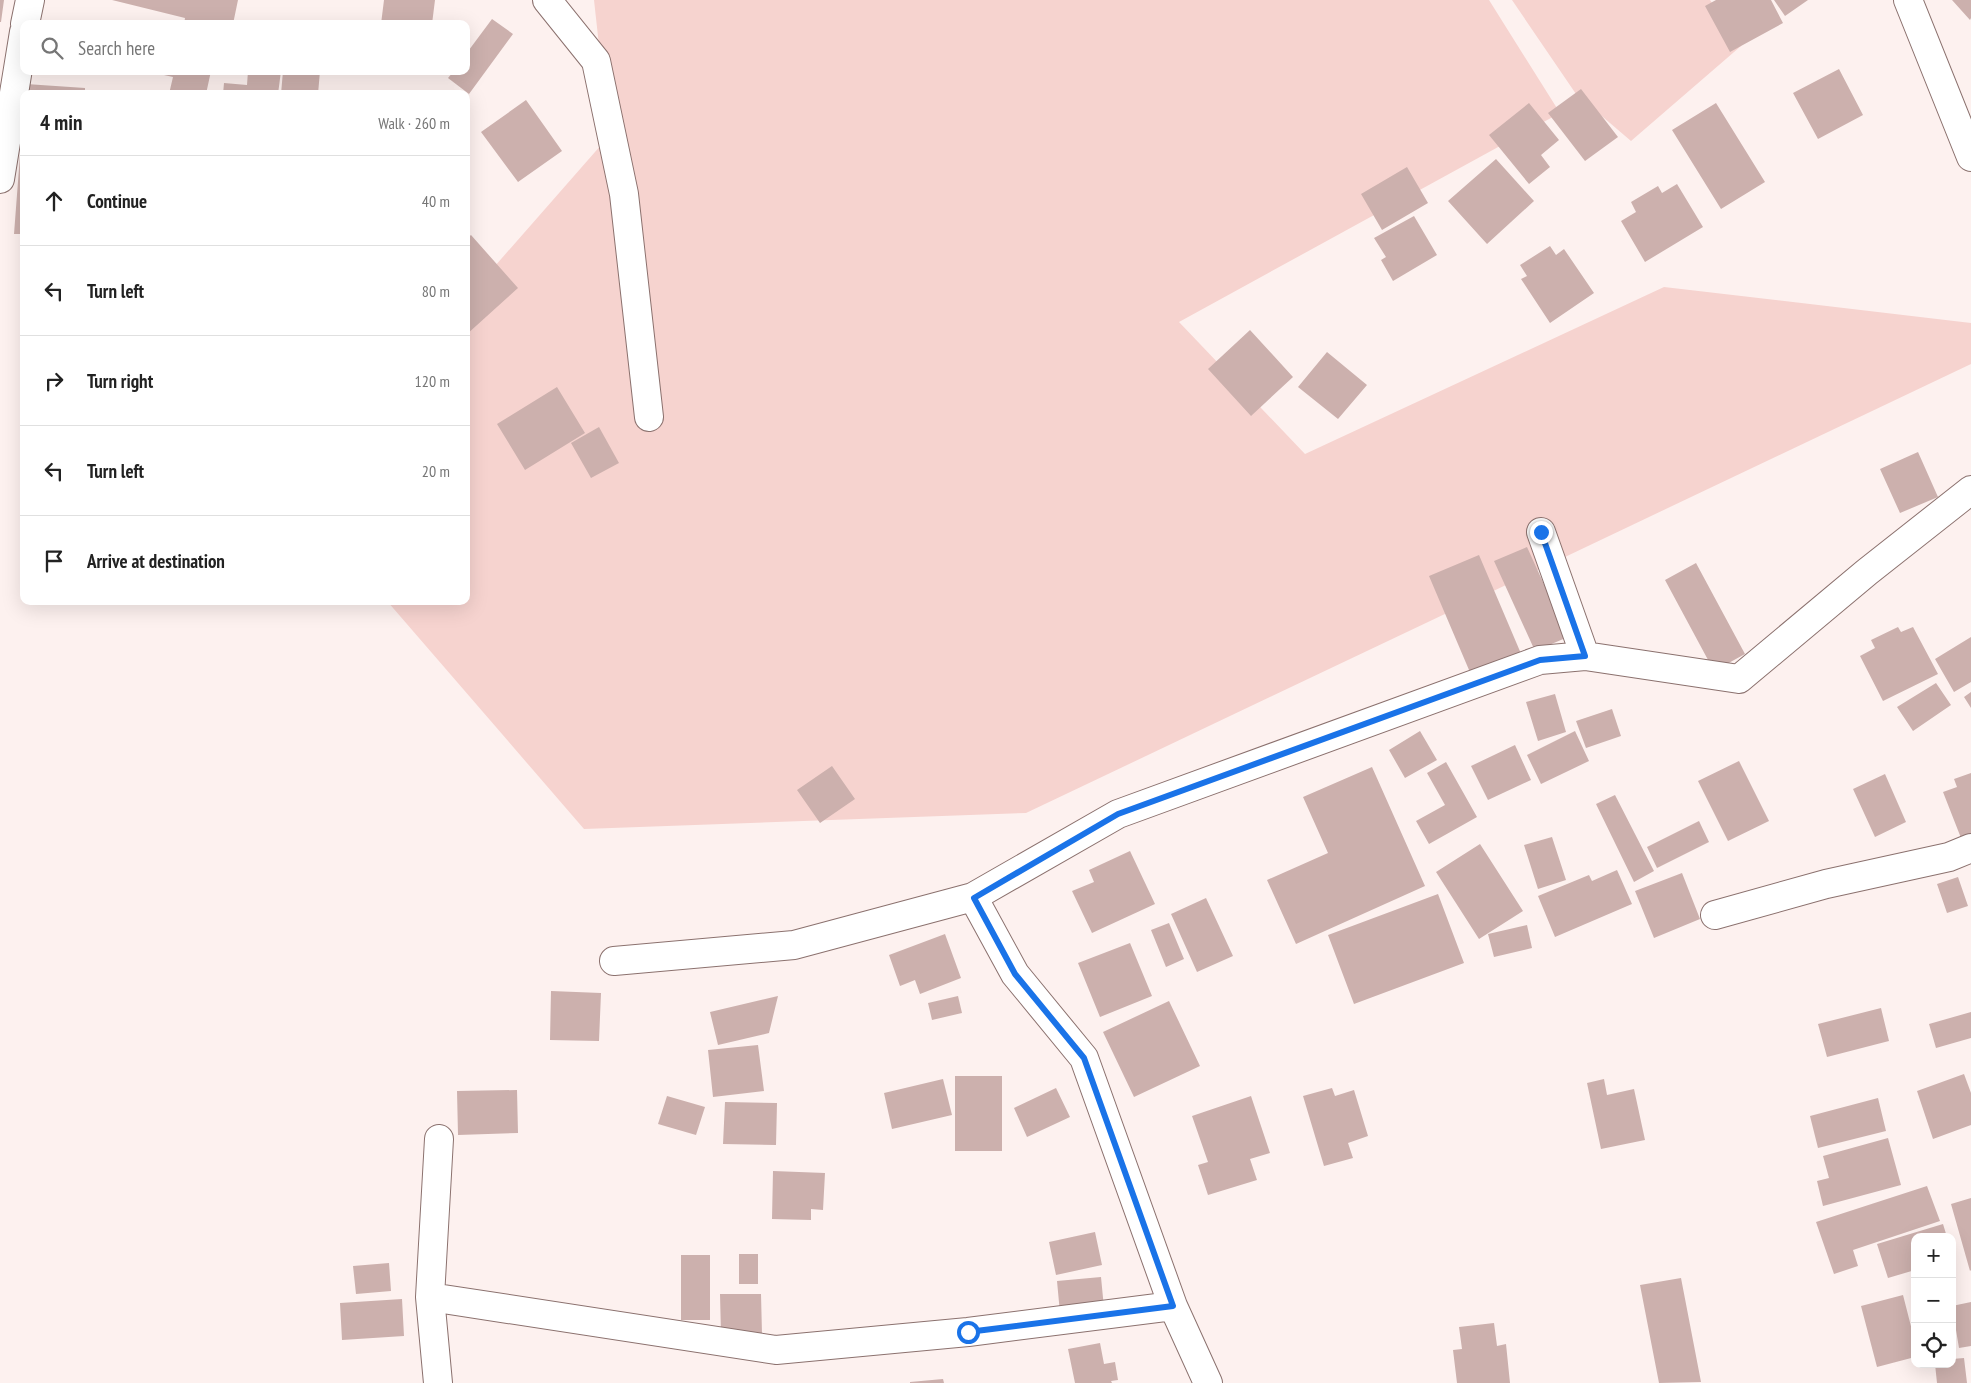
<!DOCTYPE html>
<meta charset="utf-8">
<style>
:root{--surface:#fff;--page:#f2f2f2;--text:#222;--muted:#767676;--line:#e0e0e0}
body{margin:0;font-family:"PT Sans Narrow",sans-serif;background:var(--page);color:var(--text)}
.controls{position:absolute;right:15px;bottom:15px;display:grid;overflow:hidden;border-radius:10px;box-shadow:0 5px 20px #0002}
.controls button{width:45px;height:45px;display:grid;place-items:center;padding:0;border:0;border-bottom:1px solid var(--line);background:var(--surface);color:var(--text);font:25px sans-serif}
.stop{position:absolute;width:15px;height:15px;margin:-11px;border:4px solid #1a73e8;border-radius:50%;background:#fff}
.stop.end{background:#1a73e8;border-color:#fff;box-shadow:0 1px 5px #0008}
.list{margin:0;padding:0;list-style:none}
h2{display:flex;justify-content:space-between;align-items:center;height:65px;margin:0;padding:0 20px;font-size:21px}
h2 small{font-size:16px;font-weight:400;color:var(--muted)}
.list li{display:grid;grid-template-columns:32px 1fr auto;gap:15px;align-items:center;box-sizing:border-box;height:90px;padding:0 20px;border-top:1px solid var(--line)}
.list b{display:block;font-size:19px;white-space:nowrap}
.list em{font-size:16px;font-style:normal;color:var(--muted)}
.icon{flex:none;width:28px;height:28px;fill:none;stroke:currentColor;stroke-width:2;stroke-linecap:round;stroke-linejoin:round}
.map{position:relative;flex:none;width:1971px;height:1383px;overflow:hidden}
.search{position:absolute;background:var(--surface);box-shadow:0 5px 20px #0002;left:20px;top:20px;width:450px;height:55px;display:flex;align-items:center;gap:12px;box-sizing:border-box;padding:0 18px;border-radius:10px;color:var(--muted);font-size:19px}
.panel{position:absolute;background:var(--surface);box-shadow:0 5px 20px #0002;left:20px;top:90px;width:450px;height:515px;border-radius:10px}
.map>svg:first-child{display:block}
.green{fill:#f6d3cf}
.building{fill:#ccb0ad}
.lines{fill:none;stroke-linecap:round;stroke-linejoin:round}
.street-casing{stroke:#8b716e;stroke-width:30}
.street{stroke:#fff;stroke-width:28}
.route{stroke:#1a73e8;stroke-width:6}
</style>
<div class="map">
<svg width="1971" height="1383" viewBox="0 0 1971 1383">
<rect width="100%" height="100%" fill="#fdf1ef"/>
<path class="green" d="M 594,0 L 1489,0 L 1560,113 L 1179,322 L 1305,454 L 1664,287 L 1971,323 L 1971,364 L 1026,813 L 584,829 L 387,601 L 466,601 L 466,299 L 609,136 Z
M 1512,0 L 1710,0 L 1741,46 L 1631,141 L 1576,94 Z"/>
<path class="building" d="M 0,0 L 4,0 L 1,22 L 0,22 Z
M 112,0 L 238,0 L 233,24 L 184,24 L 185,18 Z
M 384,0 L 435,0 L 432,24 L 381,24 Z
M 1716,0 L 1771,0 L 1783,23 L 1730,52 L 1705,6 Z
M 1774,0 L 1808,0 L 1785,16 Z
M 1952,0 L 1971,0 L 1971,18 L 1970,20 Z
M 492,19 L 513,34 L 469,94 L 448,78 L 454,71 L 466,71 L 466,54 Z
M 1839,69 L 1863,115 L 1818,139 L 1793,93 Z
M 165,71 L 211,71 L 206,94 L 169,94 L 173,77 L 164,75 Z
M 248,71 L 281,71 L 278,94 L 223,94 L 224,83 L 247,85 Z
M 283,71 L 320,71 L 318,94 L 281,94 Z
M 26,84 L 85,88 L 85,94 L 25,94 Z
M 1581,89 L 1618,137 L 1585,161 L 1548,113 Z
M 526,100 L 562,151 L 518,182 L 481,132 Z
M 1529,103 L 1559,140 L 1541,155 L 1550,167 L 1529,184 L 1489,135 Z
M 1716,103 L 1765,182 L 1721,209 L 1672,130 Z
M 22,129 L 24,129 L 24,234 L 14,234 Z
M 1496,159 L 1534,201 L 1487,244 L 1448,201 Z
M 1407,167 L 1428,203 L 1382,230 L 1361,194 Z
M 1677,184 L 1703,227 L 1645,262 L 1621,221 L 1636,212 L 1631,202 L 1658,186 L 1662,193 Z
M 1414,216 L 1437,255 L 1393,281 L 1381,260 L 1386,257 L 1374,238 Z
M 471,235 L 518,288 L 466,335 L 466,239 Z
M 1550,246 L 1556,255 L 1564,249 L 1594,293 L 1550,323 L 1521,279 L 1527,276 L 1520,265 Z
M 1250,330 L 1293,377 L 1251,416 L 1208,369 Z
M 1327,352 L 1367,385 L 1338,419 L 1298,387 Z
M 557,387 L 585,433 L 525,470 L 497,424 Z
M 599,427 L 619,463 L 591,478 L 571,443 Z
M 1918,452 L 1938,497 L 1900,513 L 1880,469 Z
M 1527,547 L 1568,637 L 1535,651 L 1494,561 Z
M 1479,555 L 1522,656 L 1472,677 L 1429,576 Z
M 1696,563 L 1745,654 L 1714,671 L 1665,580 Z
M 1898,627 L 1901,632 L 1913,627 L 1938,674 L 1883,701 L 1860,656 L 1875,648 L 1871,640 Z
M 1971,637 L 1971,682 L 1954,692 L 1935,659 Z
M 1936,683 L 1951,705 L 1913,731 L 1897,707 Z
M 1971,692 L 1971,708 L 1964,697 Z
M 1555,694 L 1566,732 L 1538,741 L 1526,702 Z
M 1612,709 L 1621,736 L 1586,748 L 1576,721 Z
M 1420,731 L 1437,760 L 1405,778 L 1389,750 Z
M 1575,731 L 1589,761 L 1541,784 L 1527,755 Z
M 1515,745 L 1531,780 L 1488,800 L 1471,766 Z
M 1739,761 L 1769,821 L 1728,841 L 1698,781 Z
M 1446,762 L 1477,817 L 1429,844 L 1416,821 L 1445,805 L 1427,773 Z
M 832,766 L 855,799 L 820,823 L 797,790 Z
M 1372,767 L 1425,886 L 1296,944 L 1267,880 L 1328,853 L 1303,797 Z
M 1971,773 L 1971,835 L 1961,838 L 1943,792 L 1957,787 L 1954,779 Z
M 1885,774 L 1906,822 L 1875,837 L 1853,789 Z
M 1615,795 L 1654,871 L 1634,882 L 1596,804 Z
M 1699,821 L 1709,842 L 1657,868 L 1647,847 Z
M 1552,837 L 1566,880 L 1538,889 L 1524,845 Z
M 1480,844 L 1523,911 L 1479,939 L 1436,872 Z
M 1130,851 L 1155,904 L 1092,933 L 1072,891 L 1094,882 L 1089,870 Z
M 1617,870 L 1632,904 L 1555,937 L 1538,896 L 1589,875 L 1592,881 Z
M 1682,873 L 1700,919 L 1654,938 L 1635,891 Z
M 1958,877 L 1968,906 L 1947,913 L 1937,884 Z
M 1438,894 L 1464,963 L 1354,1004 L 1328,935 Z
M 1206,898 L 1233,956 L 1197,972 L 1171,914 Z
M 1169,923 L 1184,959 L 1166,967 L 1151,930 Z
M 1527,925 L 1532,948 L 1494,957 L 1488,934 Z
M 945,934 L 961,978 L 920,994 L 915,980 L 900,986 L 889,955 Z
M 1130,943 L 1152,996 L 1100,1017 L 1078,963 Z
M 551,991 L 601,993 L 599,1041 L 550,1040 Z
M 778,996 L 769,1033 L 718,1045 L 710,1012 Z
M 958,996 L 962,1013 L 932,1020 L 928,1003 Z
M 1169,1001 L 1200,1066 L 1134,1097 L 1103,1032 Z
M 1881,1008 L 1889,1041 L 1827,1057 L 1818,1024 Z
M 1971,1012 L 1971,1038 L 1936,1048 L 1929,1024 Z
M 758,1045 L 764,1091 L 713,1097 L 708,1050 Z
M 1964,1074 L 1971,1093 L 1971,1125 L 1933,1139 L 1917,1091 Z
M 955,1076 L 1002,1076 L 1002,1151 L 955,1151 Z
M 943,1079 L 952,1115 L 892,1129 L 884,1093 Z
M 1604,1079 L 1607,1095 L 1634,1089 L 1645,1140 L 1601,1149 L 1587,1083 Z
M 1056,1088 L 1070,1117 L 1027,1137 L 1014,1108 Z
M 1332,1088 L 1335,1096 L 1354,1090 L 1368,1136 L 1348,1143 L 1353,1158 L 1324,1166 L 1303,1096 Z
M 517,1090 L 518,1133 L 458,1135 L 457,1091 Z
M 667,1096 L 705,1107 L 696,1135 L 658,1124 Z
M 1251,1096 L 1270,1153 L 1250,1159 L 1257,1180 L 1208,1195 L 1198,1165 L 1208,1162 L 1192,1116 Z
M 1878,1098 L 1886,1131 L 1818,1148 L 1810,1116 Z
M 725,1102 L 777,1103 L 776,1145 L 723,1144 Z
M 1888,1138 L 1901,1185 L 1823,1206 L 1817,1181 L 1829,1178 L 1823,1156 Z
M 773,1171 L 825,1173 L 823,1210 L 811,1209 L 811,1220 L 772,1219 Z
M 1927,1186 L 1940,1221 L 1853,1250 L 1858,1266 L 1834,1274 L 1816,1222 Z
M 1971,1198 L 1971,1270 L 1970,1271 L 1951,1204 Z
M 1943,1224 L 1947,1237 L 1915,1237 L 1915,1270 L 1888,1278 L 1877,1244 Z
M 1095,1232 L 1102,1265 L 1056,1275 L 1049,1242 Z
M 739,1254 L 758,1254 L 758,1284 L 739,1284 Z
M 681,1255 L 710,1255 L 710,1320 L 681,1320 Z
M 389,1263 L 391,1291 L 356,1294 L 353,1266 Z
M 1101,1277 L 1104,1308 L 1060,1313 L 1057,1281 Z
M 1681,1278 L 1701,1382 L 1659,1383 L 1640,1285 Z
M 720,1294 L 761,1294 L 762,1334 L 721,1334 Z
M 1903,1295 L 1915,1342 L 1915,1357 L 1877,1367 L 1861,1306 Z
M 402,1299 L 404,1336 L 342,1340 L 340,1303 Z
M 1971,1302 L 1971,1346 L 1959,1348 L 1952,1306 Z
M 1494,1323 L 1497,1346 L 1506,1344 L 1510,1383 L 1457,1383 L 1453,1350 L 1462,1349 L 1459,1327 Z
M 1100,1343 L 1104,1364 L 1115,1362 L 1118,1380 L 1111,1381 L 1112,1383 L 1075,1383 L 1068,1349 Z
M 1964,1358 L 1967,1383 L 1937,1383 L 1935,1364 L 1952,1364 L 1952,1359 Z
M 943,1379 L 944,1383 L 910,1383 L 910,1382 Z"/>
<g class="lines">
<defs>
<path id="street" d="M 547,0 L 596,61 L 624,194 L 649,417
M 1908,0 L 1971,157
M 25,24 L 30,0
M 0,179 L 24,32
M 1541,532 L 1585,656
M 973,897 L 1015,974 L 1084,1058 L 1173,1306 L 1208,1383
M 1715,915 L 1826,884 L 1949,857 L 1971,848
M 614,961 L 794,945 L 973,897 L 1118,814 L 1540,660 L 1585,656 L 1739,679 L 1867,572 L 1971,490
M 430,1297 L 776,1350 L 968,1332 L 1173,1306
M 438,1383 L 430,1297 L 439,1139"/>
</defs>
<use href="#street" class="street-casing"/>
<use href="#street" class="street"/>
</g>
<g class="lines">
<path class="route" d="M 968,1332 L 1173,1306 L 1084,1058 L 1015,974 L 974,898 L 1118,814 L 1540,660 L 1585,656 L 1541,532"/>
</g>
</svg>
<div class="controls">
<button>+</button>
<button>−</button>
<button><svg class="icon" aria-label="locate" viewBox="0 0 24 24"><circle cx="12" cy="12" r="6"/><path d="M12 2v4M12 18v4M2 12h4M18 12h4"/></svg></button>
</div>
<div class="stop" style="left:968px;top:1332px"></div>
<div class="stop end" style="left:1541px;top:532px"></div>
<div class="search"><svg class="icon" aria-label="search" viewBox="0 0 24 24"><circle cx="10" cy="10" r="6"/><path d="M15 15l6 6"/></svg>Search here</div>
<section class="panel">
<h2>4 min<small>Walk · 260 m</small></h2>
<ul class="list">
<li><svg class="icon" aria-label="ahead" viewBox="0 0 24 24"><path d="M12 20V5M6 11l6-6 6 6"/></svg><div><b>Continue</b></div><em>40 m</em></li>
<li><svg class="icon" aria-label="left" viewBox="0 0 24 24"><path d="M17 20v-9H6M10 6l-5 5 5 5"/></svg><div><b>Turn left</b></div><em>80 m</em></li>
<li><svg class="icon" aria-label="right" viewBox="0 0 24 24"><path d="M7 20v-9h11M14 6l5 5-5 5"/></svg><div><b>Turn right</b></div><em>120 m</em></li>
<li><svg class="icon" aria-label="left" viewBox="0 0 24 24"><path d="M17 20v-9H6M10 6l-5 5 5 5"/></svg><div><b>Turn left</b></div><em>20 m</em></li>
<li><svg class="icon" aria-label="arrive" viewBox="0 0 24 24"><path d="M6 21V4h12l-3 4 3 4H6"/></svg><div><b>Arrive at destination</b></div></li>
</ul>
</section>
</div>
